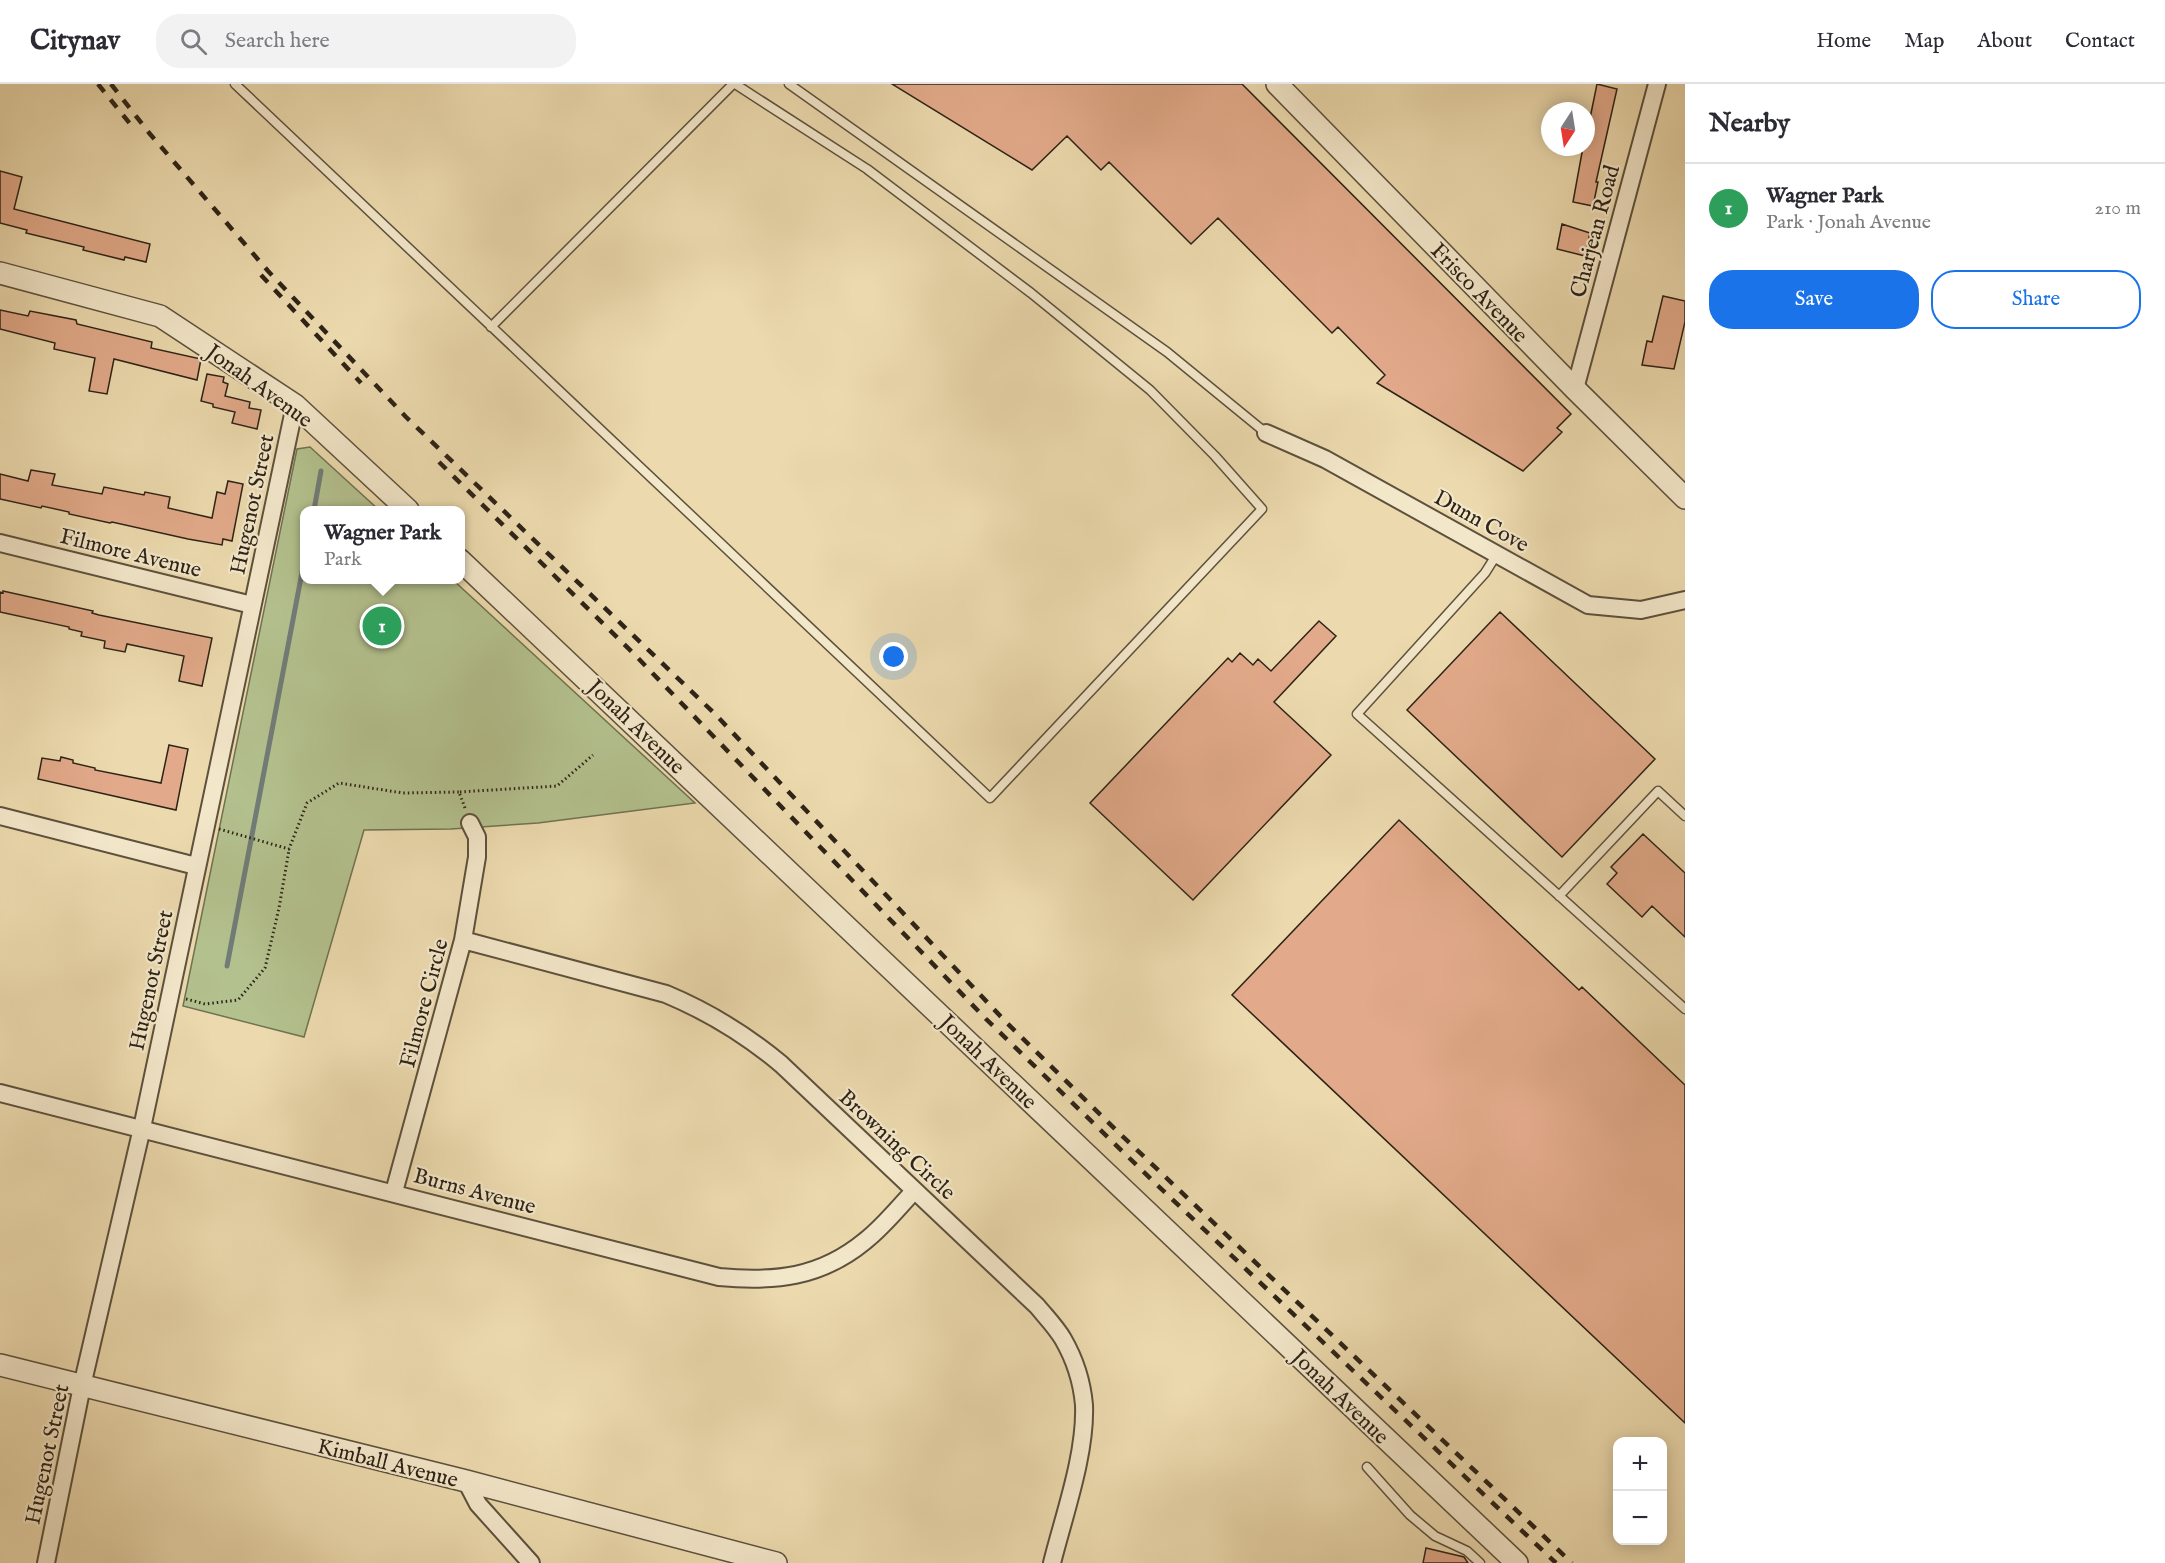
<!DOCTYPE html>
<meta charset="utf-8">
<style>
:root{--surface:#fff;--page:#f2f2f3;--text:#2b2b33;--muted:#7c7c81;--line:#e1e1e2;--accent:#1a73e8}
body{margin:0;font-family:"IM FELL English",serif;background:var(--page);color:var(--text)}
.controls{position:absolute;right:18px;bottom:18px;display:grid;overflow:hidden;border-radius:12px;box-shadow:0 3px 15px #0003}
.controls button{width:54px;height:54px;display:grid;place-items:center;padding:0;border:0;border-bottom:2px solid var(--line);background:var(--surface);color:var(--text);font:30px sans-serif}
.compass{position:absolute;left:1541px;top:18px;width:54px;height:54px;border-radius:50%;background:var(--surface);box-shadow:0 3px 15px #0003;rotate:192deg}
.you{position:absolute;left:894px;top:573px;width:21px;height:21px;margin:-15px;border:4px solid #fff;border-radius:50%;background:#1a73e8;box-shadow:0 0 0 9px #1a73e833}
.badge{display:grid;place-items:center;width:39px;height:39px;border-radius:50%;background:var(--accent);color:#fff;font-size:20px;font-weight:700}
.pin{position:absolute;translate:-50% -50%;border:3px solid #fff;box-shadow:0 2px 6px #0006}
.popup{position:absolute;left:300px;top:422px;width:165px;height:78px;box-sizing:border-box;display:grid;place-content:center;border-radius:12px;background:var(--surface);filter:drop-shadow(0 2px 4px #0005);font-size:20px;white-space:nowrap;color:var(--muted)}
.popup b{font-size:22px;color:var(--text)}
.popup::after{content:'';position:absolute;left:50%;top:100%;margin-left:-12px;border:12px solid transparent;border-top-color:var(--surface)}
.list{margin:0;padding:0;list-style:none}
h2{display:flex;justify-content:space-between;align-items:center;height:78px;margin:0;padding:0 24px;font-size:26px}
h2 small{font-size:20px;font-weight:400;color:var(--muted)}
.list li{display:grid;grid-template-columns:39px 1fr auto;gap:18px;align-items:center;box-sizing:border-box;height:90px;padding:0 24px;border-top:2px solid var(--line)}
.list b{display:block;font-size:22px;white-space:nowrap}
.list p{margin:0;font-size:20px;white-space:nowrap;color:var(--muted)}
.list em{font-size:20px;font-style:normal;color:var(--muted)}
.actions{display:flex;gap:12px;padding:18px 24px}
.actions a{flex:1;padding:14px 0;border:2px solid var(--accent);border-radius:24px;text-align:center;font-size:21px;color:var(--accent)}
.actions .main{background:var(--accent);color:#fff}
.icon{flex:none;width:33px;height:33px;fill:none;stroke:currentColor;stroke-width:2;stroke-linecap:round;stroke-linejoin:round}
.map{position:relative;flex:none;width:1685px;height:1479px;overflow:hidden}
header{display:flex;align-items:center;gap:36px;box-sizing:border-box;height:84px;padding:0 30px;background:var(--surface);border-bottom:2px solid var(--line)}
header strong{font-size:28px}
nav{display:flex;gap:33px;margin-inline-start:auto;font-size:21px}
.search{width:420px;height:54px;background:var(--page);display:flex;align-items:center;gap:15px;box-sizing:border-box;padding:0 21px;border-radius:24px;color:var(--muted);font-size:22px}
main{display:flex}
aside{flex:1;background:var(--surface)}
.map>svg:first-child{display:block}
.green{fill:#b3c18e;stroke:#707252;stroke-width:1.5}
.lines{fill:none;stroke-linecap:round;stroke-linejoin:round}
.stream{stroke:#717c77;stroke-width:5}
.building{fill:#e2aa8a;stroke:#2d2317;stroke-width:1.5}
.service-casing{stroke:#5d513d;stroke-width:11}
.minor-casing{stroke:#5d513d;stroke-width:20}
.tertiary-casing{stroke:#5d513d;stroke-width:24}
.path{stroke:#2d2317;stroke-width:3;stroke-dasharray:1.5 3;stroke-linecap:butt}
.service{stroke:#f3e7ca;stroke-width:8}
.minor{stroke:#f3e7ca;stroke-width:16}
.tertiary{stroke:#f3e7ca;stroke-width:21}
.rail{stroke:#2d2317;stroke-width:4.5;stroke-dasharray:10 10;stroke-linecap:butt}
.labels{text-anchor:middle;stroke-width:4.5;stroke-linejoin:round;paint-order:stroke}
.street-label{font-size:22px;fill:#2d2317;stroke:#f3e7ca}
</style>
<header>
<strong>Citynav</strong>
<div class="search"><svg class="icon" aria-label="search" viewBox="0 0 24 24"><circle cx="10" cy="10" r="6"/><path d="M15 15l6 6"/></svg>Search here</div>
<nav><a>Home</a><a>Map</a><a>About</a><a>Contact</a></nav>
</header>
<main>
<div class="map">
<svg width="1685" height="1479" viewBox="0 0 1685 1479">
<rect width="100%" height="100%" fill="#ecdaae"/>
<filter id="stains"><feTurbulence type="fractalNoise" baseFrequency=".00333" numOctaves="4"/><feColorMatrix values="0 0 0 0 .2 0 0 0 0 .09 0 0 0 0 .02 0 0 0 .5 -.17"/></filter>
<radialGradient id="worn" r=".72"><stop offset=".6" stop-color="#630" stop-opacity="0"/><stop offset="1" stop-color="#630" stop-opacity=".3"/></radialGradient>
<path class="green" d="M 310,363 L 379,426 L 304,426 L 304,496 L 453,496 L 695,719 L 538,739 L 451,745 L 364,746 L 304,953 L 183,922 L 297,365 Z"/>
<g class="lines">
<path class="stream" d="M 314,426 L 321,387
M 227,882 L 304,478"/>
</g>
<path class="building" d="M 892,0 L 1242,0 L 1571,330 L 1557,344 L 1562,348 L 1523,387 L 1377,299 L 1385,291 L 1338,243 L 1332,249 L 1218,134 L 1191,160 L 1109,78 L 1101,86 L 1067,52 L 1032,86 Z
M 1597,0 L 1617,5 L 1596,98 L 1598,98 L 1593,122 L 1573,118 L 1583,63 L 1586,63 L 1586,44 L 1588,44 Z
M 0,87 L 22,93 L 14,125 L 150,160 L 146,178 L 125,173 L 124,176 L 83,166 L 84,163 L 26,149 L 27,146 L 0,139 Z
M 1562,140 L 1590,149 L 1585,172 L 1557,165 Z
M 1663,212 L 1685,217 L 1685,238 L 1674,285 L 1642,281 L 1647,257 L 1652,258 Z
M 0,226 L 28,232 L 30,227 L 76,236 L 77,240 L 152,258 L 151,264 L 201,275 L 197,296 L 114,275 L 107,310 L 89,307 L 95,274 L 54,265 L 55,259 L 0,245 Z
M 207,290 L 224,293 L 223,298 L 228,300 L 225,312 L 250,318 L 249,324 L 261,326 L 257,345 L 232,339 L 235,328 L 213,323 L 213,320 L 201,317 Z
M 31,386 L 55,390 L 52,401 L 102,410 L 104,403 L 144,411 L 145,408 L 170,413 L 168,424 L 212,434 L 217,408 L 225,410 L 228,397 L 243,400 L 232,457 L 223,455 L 222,461 L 188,455 L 112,438 L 110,439 L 69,430 L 69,428 L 42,422 L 41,424 L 0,415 L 0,390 L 28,397 Z
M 3,507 L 93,527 L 92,529 L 99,531 L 212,554 L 202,602 L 179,597 L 184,572 L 127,560 L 125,568 L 104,564 L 105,557 L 81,552 L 82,548 L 69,545 L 69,543 L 0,528 L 0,508 L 3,509 Z
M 1500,528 L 1655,675 L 1562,773 L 1407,626 Z
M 1319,537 L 1336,552 L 1274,618 L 1331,671 L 1193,816 L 1090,719 L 1228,574 L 1232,578 L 1240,569 L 1253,581 L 1258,575 L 1271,587 Z
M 169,661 L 188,665 L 176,726 L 38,695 L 42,674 L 60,677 L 61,673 L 73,676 L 73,679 L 95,684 L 95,686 L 161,699 Z
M 1399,736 L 1579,906 L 1582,903 L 1685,1001 L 1685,1339 L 1232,911 Z
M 1643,750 L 1685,789 L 1685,853 L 1652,822 L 1642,833 L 1607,800 L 1617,789 L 1611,783 Z
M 1426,1464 L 1464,1473 L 1468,1479 L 1423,1479 Z"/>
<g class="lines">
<defs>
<path id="service" d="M 235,0 L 990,714 L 1262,425 L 1215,372 L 1150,306 L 1031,209 L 867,85 L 735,0
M 789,0 L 1167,268 L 1266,349
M 491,243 L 733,0
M 1497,470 L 1485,489 L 1357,630 L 1685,925
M 1559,812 L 1658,707 L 1685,732
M 1367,1383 L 1410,1431 L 1435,1452 L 1467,1467 L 1480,1479"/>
<path id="minor" d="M 1575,305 L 1657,0
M 1266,349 L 1325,375 L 1588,521 L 1641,526 L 1685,516
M 0,459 L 252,521
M 0,732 L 196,782
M 463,856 L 666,910 C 709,928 745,950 781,980 L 1037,1222 C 1046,1233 1056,1243 1063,1255 C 1074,1274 1082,1298 1084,1321 C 1086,1370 1064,1431 1052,1479
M 0,1009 L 719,1193 C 775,1198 820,1194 865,1157 C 883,1143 898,1124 914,1107
M 394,1108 L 463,856 L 477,773 L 477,753 L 470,739
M 466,1397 L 478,1420 L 531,1479
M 46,1479 L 82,1302 L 142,1044 L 295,321"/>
<path id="tertiary" d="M 1277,0 L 1575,305 L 1685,414
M 0,189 L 160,232 L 295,321 L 408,426
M 460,476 L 1517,1479
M 0,1281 L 466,1397 L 776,1479"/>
</defs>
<use href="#service" class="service-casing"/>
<use href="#minor" class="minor-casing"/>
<use href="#tertiary" class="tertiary-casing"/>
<path class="path" d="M 465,724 L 459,708 L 557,702 L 593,671
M 219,745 L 289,765 L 307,719 L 339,699 L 403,709 L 459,708
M 186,915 L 205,920 L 238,916 L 265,884 L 279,824 L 289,766"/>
<use href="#service" class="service"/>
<use href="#minor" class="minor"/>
<use href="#tertiary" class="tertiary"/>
<path class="rail" d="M 98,0 L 135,46
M 111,0 L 150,50 L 268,187 L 406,333 L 715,630 L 1005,937 L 1117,1047 L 1572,1479
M 261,191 L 361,299
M 439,378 L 635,571 L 986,935 L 1154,1098 L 1556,1479"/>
</g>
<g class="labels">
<g class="street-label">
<text transform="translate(1594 147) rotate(-75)" y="8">Charjean Road</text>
<text transform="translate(1480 208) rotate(46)" y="8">Frisco Avenue</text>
<text transform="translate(260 301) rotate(36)" y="8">Jonah Avenue</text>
<text transform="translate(251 420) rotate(-78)" y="8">Hugenot Street</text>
<text transform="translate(1482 436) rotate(29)" y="8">Dunn Cove</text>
<text transform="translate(131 468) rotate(14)" y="8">Filmore Avenue</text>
<text transform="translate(637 642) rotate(44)" y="8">Jonah Avenue</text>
<text transform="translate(150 896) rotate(-78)" y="8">Hugenot Street</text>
<text transform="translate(423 919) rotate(-75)" y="8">Filmore Circle</text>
<text transform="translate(989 977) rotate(44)" y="8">Jonah Avenue</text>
<text transform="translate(898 1060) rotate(43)" y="8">Browning Circle</text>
<text transform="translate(475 1106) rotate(15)" y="8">Burns Avenue</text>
<text transform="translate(1341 1312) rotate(44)" y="8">Jonah Avenue</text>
<text transform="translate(46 1370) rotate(-78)" y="8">Hugenot Street</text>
<text transform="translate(388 1378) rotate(14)" y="8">Kimball Avenue</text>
</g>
</g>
<rect width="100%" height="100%" filter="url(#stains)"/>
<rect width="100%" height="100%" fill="url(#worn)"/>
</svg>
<div class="controls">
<button>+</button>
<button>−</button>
</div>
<svg class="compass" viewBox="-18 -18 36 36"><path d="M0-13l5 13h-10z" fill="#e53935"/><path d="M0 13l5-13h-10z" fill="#7c7c81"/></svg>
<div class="you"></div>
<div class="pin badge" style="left:382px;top:542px;background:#2e9e5b">1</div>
<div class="popup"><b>Wagner Park</b>Park</div>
</div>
<aside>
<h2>Nearby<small></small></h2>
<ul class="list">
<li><span class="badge" style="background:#2e9e5b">1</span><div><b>Wagner Park</b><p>Park · Jonah Avenue</p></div><em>210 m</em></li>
</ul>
<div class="actions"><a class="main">Save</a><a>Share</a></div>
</aside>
</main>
